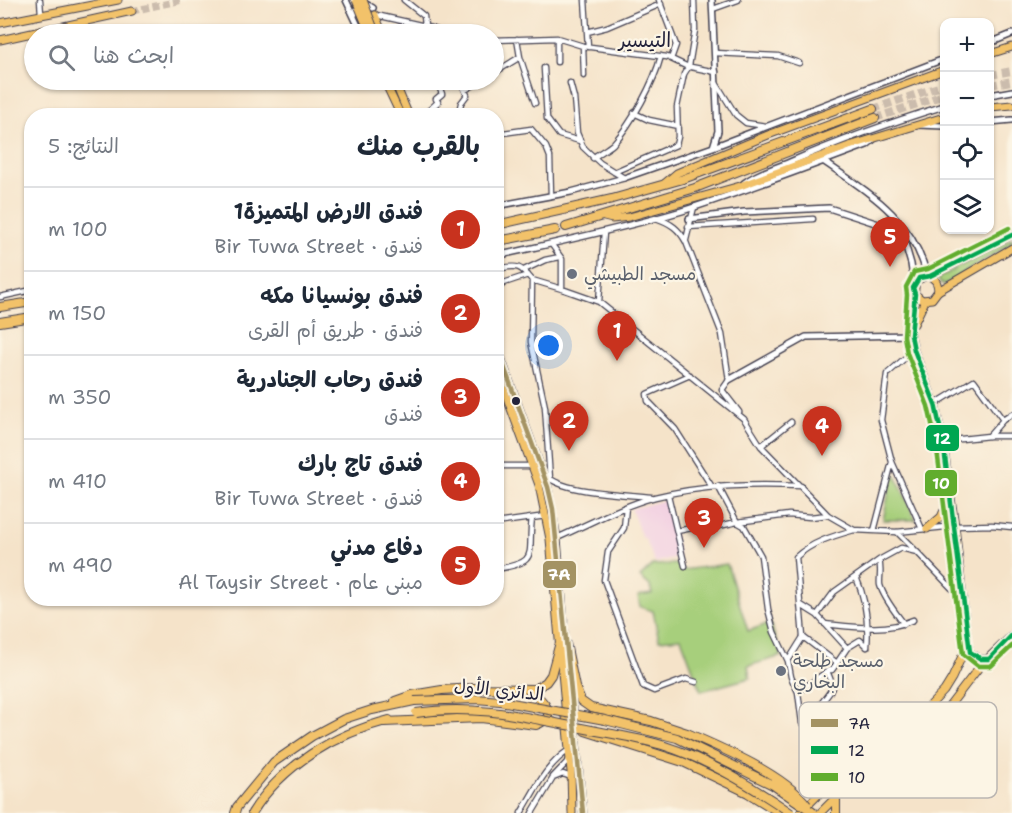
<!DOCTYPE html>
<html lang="ar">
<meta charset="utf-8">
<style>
:root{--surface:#fff;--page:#f6f6f7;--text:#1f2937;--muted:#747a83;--line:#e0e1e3;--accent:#c8321e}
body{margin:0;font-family:"Shantell Sans","Playpen Sans Arabic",sans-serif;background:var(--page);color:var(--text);direction:rtl}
.controls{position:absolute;right:18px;top:18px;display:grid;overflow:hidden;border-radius:12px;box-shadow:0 2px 4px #0004}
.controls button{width:54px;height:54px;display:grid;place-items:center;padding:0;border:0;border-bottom:2px solid var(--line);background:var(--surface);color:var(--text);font:30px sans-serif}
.you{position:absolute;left:549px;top:346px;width:21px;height:21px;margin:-15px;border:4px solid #fff;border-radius:50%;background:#1a73e8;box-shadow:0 0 0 9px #1a73e833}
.badge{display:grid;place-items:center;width:39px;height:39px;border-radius:50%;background:var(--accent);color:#fff;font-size:20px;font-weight:700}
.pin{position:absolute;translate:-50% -50px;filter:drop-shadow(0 2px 3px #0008)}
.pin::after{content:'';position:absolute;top:32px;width:21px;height:18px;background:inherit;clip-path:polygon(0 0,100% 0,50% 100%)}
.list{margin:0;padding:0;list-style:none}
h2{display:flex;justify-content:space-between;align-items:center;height:78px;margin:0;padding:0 24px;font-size:26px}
h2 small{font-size:20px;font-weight:400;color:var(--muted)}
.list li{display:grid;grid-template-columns:39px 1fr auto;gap:18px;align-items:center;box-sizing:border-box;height:84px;padding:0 24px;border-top:2px solid var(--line)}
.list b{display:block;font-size:22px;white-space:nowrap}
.list p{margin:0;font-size:20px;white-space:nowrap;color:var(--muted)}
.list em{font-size:20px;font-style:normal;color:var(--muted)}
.icon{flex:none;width:33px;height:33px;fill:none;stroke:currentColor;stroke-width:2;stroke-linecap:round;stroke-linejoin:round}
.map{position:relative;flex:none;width:1012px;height:813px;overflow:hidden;direction:ltr}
.search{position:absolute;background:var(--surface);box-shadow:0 2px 4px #0004;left:24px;top:24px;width:480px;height:66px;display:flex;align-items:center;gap:15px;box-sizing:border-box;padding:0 21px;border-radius:33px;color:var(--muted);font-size:22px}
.panel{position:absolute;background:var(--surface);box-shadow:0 2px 4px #0004;left:24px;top:108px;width:480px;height:498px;border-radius:24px;direction:rtl}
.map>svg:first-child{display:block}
.built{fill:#f2cfe2}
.green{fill:#a7cf7b;stroke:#64785b;stroke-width:1.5}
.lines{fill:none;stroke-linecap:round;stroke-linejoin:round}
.primary-tunnel{stroke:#cbbcad;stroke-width:7;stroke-dasharray:7 3.5;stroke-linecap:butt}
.motorway-tunnel{stroke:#cbbcad;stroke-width:8;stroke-dasharray:8 4;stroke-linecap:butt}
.minor-casing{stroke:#423f50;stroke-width:7}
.tertiary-casing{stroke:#423f50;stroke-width:8}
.primary-casing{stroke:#423f50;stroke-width:9}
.trunk-casing{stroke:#423f50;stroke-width:9}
.motorway-casing{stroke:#423f50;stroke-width:10}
.minor{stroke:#fff;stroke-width:4.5}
.tertiary{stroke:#fff;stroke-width:5}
.primary{stroke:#f2c26a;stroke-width:7}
.trunk{stroke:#f2c26a;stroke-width:7}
.motorway{stroke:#f2c26a;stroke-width:8}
.trunk-bridge-casing{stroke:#423f50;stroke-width:9;stroke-linecap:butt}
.motorway-bridge-casing{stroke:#423f50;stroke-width:10;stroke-linecap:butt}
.trunk-bridge{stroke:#f2c26a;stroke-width:7}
.motorway-bridge{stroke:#f2c26a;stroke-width:8}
.bus-1-casing{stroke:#fcf5e5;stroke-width:9}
.bus-2-casing{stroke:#fcf5e5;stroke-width:9}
.bus-3-casing{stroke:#fcf5e5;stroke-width:9}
.bus-1{stroke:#a49363;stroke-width:4.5}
.bus-2{stroke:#00a651;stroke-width:4.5}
.bus-3{stroke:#61ad2d;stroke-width:4.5}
.worship-dot{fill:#6b7280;stroke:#fcf5e5;stroke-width:2}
.bus-dot{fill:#22223b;stroke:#fcf5e5;stroke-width:2}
.labels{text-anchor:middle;stroke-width:4.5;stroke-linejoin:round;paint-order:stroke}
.worship-label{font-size:18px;fill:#5b616d;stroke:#fcf5e5;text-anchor:start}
.street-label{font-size:18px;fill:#22223b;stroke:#fcf5e5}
.neighbourhood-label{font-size:20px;fill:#22223b;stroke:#fcf5e5}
.key{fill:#fcf5e5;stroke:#bbb6b2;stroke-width:1.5}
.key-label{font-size:16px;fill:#22223b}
.line-badge{stroke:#fcf5e5;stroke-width:2}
.badge-label{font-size:16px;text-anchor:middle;font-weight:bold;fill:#fff}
</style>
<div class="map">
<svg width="1012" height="813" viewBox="0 0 1012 813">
<rect width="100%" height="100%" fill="#fcf5e5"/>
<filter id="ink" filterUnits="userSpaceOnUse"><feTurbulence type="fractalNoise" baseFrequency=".0167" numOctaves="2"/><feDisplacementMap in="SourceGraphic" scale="12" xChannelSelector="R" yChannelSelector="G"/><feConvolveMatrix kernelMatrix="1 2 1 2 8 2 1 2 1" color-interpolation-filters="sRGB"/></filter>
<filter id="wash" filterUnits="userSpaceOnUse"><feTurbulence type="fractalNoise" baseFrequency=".008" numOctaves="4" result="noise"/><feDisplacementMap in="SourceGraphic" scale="24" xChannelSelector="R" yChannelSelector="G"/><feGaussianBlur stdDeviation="1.35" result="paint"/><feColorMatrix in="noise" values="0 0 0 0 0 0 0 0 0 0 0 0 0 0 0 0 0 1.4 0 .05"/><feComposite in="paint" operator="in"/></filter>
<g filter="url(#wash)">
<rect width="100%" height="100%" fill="#f5e3c9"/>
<path class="built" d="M 666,500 L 679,556 L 655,563 L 645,538 L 642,538 L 631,509 Z"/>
<path class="green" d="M 1012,238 L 1012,243 L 944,285 L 940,283 L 938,279 L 942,276 Z
M 892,476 L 896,476 L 916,520 L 883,520 Z
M 678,564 L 683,570 L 727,564 L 748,631 L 770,623 L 782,656 L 748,666 L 750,678 L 701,691 L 681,638 L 659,640 L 653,611 L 640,607 L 638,596 L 652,594 L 650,586 L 640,577 L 653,565 Z"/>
</g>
<g filter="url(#ink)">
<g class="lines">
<path class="primary-tunnel" d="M 132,11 L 183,0"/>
<path class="motorway-tunnel" d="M 990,75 L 1012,71
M 990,85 L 1012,81
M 873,109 L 944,85
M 875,118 L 944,95"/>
<defs>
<path id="minor" d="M 40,0 L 41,14
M 404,0 L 424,16 L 425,26
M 585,0 L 588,47
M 659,0 L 676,45 L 671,59
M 713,9 L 738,0
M 376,15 L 425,26 L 449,34
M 587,32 L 607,27 L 661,4
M 517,39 L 520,57 L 535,103
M 494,40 L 557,38 L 583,46 L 667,57 L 686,66 L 716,72
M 583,46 L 584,76
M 715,53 L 778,56 L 799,63
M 557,62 L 557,38
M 544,68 L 547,119 L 559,135 L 580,141
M 494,73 L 520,57
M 570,83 L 574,98 L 577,133 L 583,147 L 600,163 L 624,178
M 716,83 L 736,115 L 746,123 L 766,126
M 465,90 L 483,80
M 634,113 L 649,120 L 678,126
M 418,116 L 427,112 L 438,102 L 436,99 L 442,94 L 439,86 L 441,80
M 458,116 L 461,103 L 467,95 L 460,80
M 496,134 L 531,129 L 546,147 L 550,157 L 551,196
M 593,158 C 599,153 607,149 613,144 C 632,123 654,83 661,56
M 614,172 L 676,145 L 678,137 L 677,107 L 684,74 L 689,66 L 695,30 L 694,0
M 656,218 C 671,223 679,229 686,242 L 722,334 L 729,380 L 722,390 L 739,412
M 688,227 L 813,219
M 604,232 L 599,302 L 744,419 L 761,446 L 828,515 L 854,530 L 897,532 L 955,526 L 992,525 L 1012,527
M 686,240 L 694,207
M 552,245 L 562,259 L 562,289 L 599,302
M 496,269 C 516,266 518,263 532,280 L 531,342 L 545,407 L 550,479
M 524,270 L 545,260 L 560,257
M 532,280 L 562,289
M 496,290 L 504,283 L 528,275
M 0,297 L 32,290
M 914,350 L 887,374 L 881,420 L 892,462 L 922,529
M 690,375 L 647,394 L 648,401 L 675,429 L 712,487
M 935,404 L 974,380 L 1003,420
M 989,436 L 1003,420 L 1012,414
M 943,441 L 989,436 L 1012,436
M 761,446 L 791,422
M 496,466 L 532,466
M 549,478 C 569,493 625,494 651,497
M 718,486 L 737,522 L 744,526 L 761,556 L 768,609 L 774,632 L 788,661 L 791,677 L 798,692 L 802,723
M 668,495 L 685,566
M 626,507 L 624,528 L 608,552 L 604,580 L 643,686 L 654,691 L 686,679 L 696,682
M 496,523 L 546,516
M 677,531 L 706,525 L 719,526 L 737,522 L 789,515 L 810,517 L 828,515
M 874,531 L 892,462
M 897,532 L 915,550
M 557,538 C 589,524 621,506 655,497 C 703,485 751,484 801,486
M 496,569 C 541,562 527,555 532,518
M 856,577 C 866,600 869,622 867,647
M 801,605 L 817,615 L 834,592 L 879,560
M 817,615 L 847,648 L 837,663
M 825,624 C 855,627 886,632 913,620
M 904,624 C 896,613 884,599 880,585 C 879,578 882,570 879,560 L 901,548 L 917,552 L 962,599
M 847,648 L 860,640 L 867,647
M 788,661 L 803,637 L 796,557 C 812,542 833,536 854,530
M 798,692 L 829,670 L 832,670 L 837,663 L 803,637
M 802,723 C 812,715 816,711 823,701 C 834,686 835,690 827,671
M 553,777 L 570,759
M 521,813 C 535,790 546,765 569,750
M 532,813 L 553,778 L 563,774 L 571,777"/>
<path id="tertiary" d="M 346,0 L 362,34
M 712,0 L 718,131 L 713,147
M 354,16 L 357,6 L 366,4 L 373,8
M 990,43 L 1012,34
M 990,95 L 1012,91
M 990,122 L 1012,120
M 918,125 L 944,126
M 823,161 C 869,193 913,218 927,276
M 744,183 C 758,172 774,169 790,162 C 841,140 892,122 944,106
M 496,206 L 571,192 L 624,178 L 713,147 L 944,59
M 689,219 L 744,212 L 829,208 L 894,229 L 904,240 L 911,264 L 914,285
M 496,256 C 559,242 621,229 682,211 C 745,191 806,168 867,145 L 873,140
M 729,380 L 806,337 L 911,335"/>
<path id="primary" d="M 0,23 L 118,0
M 0,40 L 132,11
M 990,54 L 1012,47
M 990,107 L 1012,105
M 664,184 L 677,173 L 768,135 L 944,70
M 604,217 L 612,219 L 629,217 L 740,186 L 849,146 L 944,117
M 930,276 L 1012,235
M 938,291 L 1012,248"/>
<path id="trunk" d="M 375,15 L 383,34
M 384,80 L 401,116
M 394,80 L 409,116
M 915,294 L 922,300 L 932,299 L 938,291 C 938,283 935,277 927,276 L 916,281 L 912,312 L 911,335 L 914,350 L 935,404 L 943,441 L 955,526 L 968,643 L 970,652 L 981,659 L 989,659
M 914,324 L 925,301
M 496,344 L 548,487 L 557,538 L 566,646
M 496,368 L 539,485 L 550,539 L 571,772 L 572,813
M 927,529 L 941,517 L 949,499
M 570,678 L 583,813
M 816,780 L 837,776
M 800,813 L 837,776 L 918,718 L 944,691 L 952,678 L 968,643
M 820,813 L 850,783 L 872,766 L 926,732 L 944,713 L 980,666 L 1012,635"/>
<path id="motorway" d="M 496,225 L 612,199 L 683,179 L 873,109
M 566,227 L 695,188 L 875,118
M 503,240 L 555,230
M 0,307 L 32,302
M 0,322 L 32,317
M 566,643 L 575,687 L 581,701 L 591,708 L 651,721 L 687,733
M 395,701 L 412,695 L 442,690 L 474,688 L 535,689 L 546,682 L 551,675 L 559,646
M 384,722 L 481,718 L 536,725 C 561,716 542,699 529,690
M 585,731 L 683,762 L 748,793 L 780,813
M 836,798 L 836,813
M 235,813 L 237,807 L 274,762 L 312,736 L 344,719 L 372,710 L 414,701
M 252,813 C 282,765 335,734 389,720"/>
</defs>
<use href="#minor" class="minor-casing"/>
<use href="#tertiary" class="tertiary-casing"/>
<use href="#primary" class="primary-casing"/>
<use href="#trunk" class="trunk-casing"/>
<use href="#motorway" class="motorway-casing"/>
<use href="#minor" class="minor"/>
<use href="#tertiary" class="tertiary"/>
<use href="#primary" class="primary"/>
<use href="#trunk" class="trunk"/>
<use href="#motorway" class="motorway"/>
<defs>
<path id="trunk-bridge" d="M 356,0 L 370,34
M 363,0 L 376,34"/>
<path id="motorway-bridge" d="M 414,701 L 476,699 L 500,701 L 605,720 L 677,738 L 773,785 L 814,813
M 416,713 C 473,704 521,716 576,727 C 605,733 634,737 662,745 C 707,759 752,786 791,813
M 687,733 C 722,748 785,775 807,805"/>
</defs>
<use href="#trunk-bridge" class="trunk-bridge-casing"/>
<use href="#motorway-bridge" class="motorway-bridge-casing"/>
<use href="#trunk-bridge" class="trunk-bridge"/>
<use href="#motorway-bridge" class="motorway-bridge"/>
<defs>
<path id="bus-1" d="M 496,345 L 548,487 L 553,509 L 583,813"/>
<path id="bus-2" d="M 1012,235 L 930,276 L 919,278 L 913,288 L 915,294 L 911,335 L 914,350 L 935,404 L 943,441 L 970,652 L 981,659 L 989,659 L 1012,635"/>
<path id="bus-3" d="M 1009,228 L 928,269 L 914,272 L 906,287 L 907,295 L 904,336 L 907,353 L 928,406 L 936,442 L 963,654 L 978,666 L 991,666 L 1012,646"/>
</defs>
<use href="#bus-1" class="bus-1-casing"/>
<use href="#bus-2" class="bus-2-casing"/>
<use href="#bus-3" class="bus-3-casing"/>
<use href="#bus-1" class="bus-1"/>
<use href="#bus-2" class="bus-2"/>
<use href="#bus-3" class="bus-3"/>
</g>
</g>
<g class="worship-dot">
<circle cx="572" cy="274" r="6"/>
<circle cx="781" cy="671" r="6"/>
</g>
<circle class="bus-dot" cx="516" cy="401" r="5"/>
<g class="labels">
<g class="worship-label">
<text x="584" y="280">مسجد الطبيشي</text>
<text x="793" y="667">مسجد طلحة<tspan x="793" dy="21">البخاري</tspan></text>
</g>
<g class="street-label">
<text transform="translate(499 690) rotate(6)" y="6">الدائري الأول</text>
</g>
<g class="neighbourhood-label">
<text x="645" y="47">التيسير</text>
</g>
</g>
<rect x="799" y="702" width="198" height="96" rx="9" class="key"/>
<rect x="811" y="719" width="27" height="8" fill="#a49363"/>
<rect x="811" y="746" width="27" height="8" fill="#00a651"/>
<rect x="811" y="773" width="27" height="8" fill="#61ad2d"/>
<g class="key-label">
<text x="848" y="729">7A</text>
<text x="848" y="756">12</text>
<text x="848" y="783">10</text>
</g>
<g class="line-badge">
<rect x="925" y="424" width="35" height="28" rx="6" fill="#00a651"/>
<rect x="924" y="469" width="34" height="28" rx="6" fill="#61ad2d"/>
<rect x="542" y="560" width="35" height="29" rx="6" fill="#a49363"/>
</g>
<g class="badge-label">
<text x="942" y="444">12</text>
<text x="941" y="489">10</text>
<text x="559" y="580">7A</text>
</g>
</svg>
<div class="controls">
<button>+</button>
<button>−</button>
<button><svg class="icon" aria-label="locate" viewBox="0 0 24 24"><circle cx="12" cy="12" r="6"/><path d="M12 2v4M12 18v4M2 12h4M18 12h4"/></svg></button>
<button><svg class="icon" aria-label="layers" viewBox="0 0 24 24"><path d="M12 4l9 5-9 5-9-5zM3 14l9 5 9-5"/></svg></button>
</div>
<div class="you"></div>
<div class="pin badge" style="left:617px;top:361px">1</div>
<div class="pin badge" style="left:569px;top:451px">2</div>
<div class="pin badge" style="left:704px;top:548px">3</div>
<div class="pin badge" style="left:822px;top:456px">4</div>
<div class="pin badge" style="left:890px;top:267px">5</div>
<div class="search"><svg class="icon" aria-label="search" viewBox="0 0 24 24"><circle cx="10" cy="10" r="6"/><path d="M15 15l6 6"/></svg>ابحث هنا</div>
<section class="panel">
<h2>بالقرب منك<small>النتائج: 5</small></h2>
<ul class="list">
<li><span class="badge">1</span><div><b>فندق الارض المتميزة1</b><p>فندق · Bir Tuwa Street</p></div><em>100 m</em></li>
<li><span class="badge">2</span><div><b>فندق بونسيانا مكه</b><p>فندق · طريق أم القرى</p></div><em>150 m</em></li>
<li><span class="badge">3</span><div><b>فندق رحاب الجنادرية</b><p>فندق</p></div><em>350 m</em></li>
<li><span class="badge">4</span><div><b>فندق تاج بارك</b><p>فندق · Bir Tuwa Street</p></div><em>410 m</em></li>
<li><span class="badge">5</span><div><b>دفاع مدني</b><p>مبنى عام · Al Taysir Street</p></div><em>490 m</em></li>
</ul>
</section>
</div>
